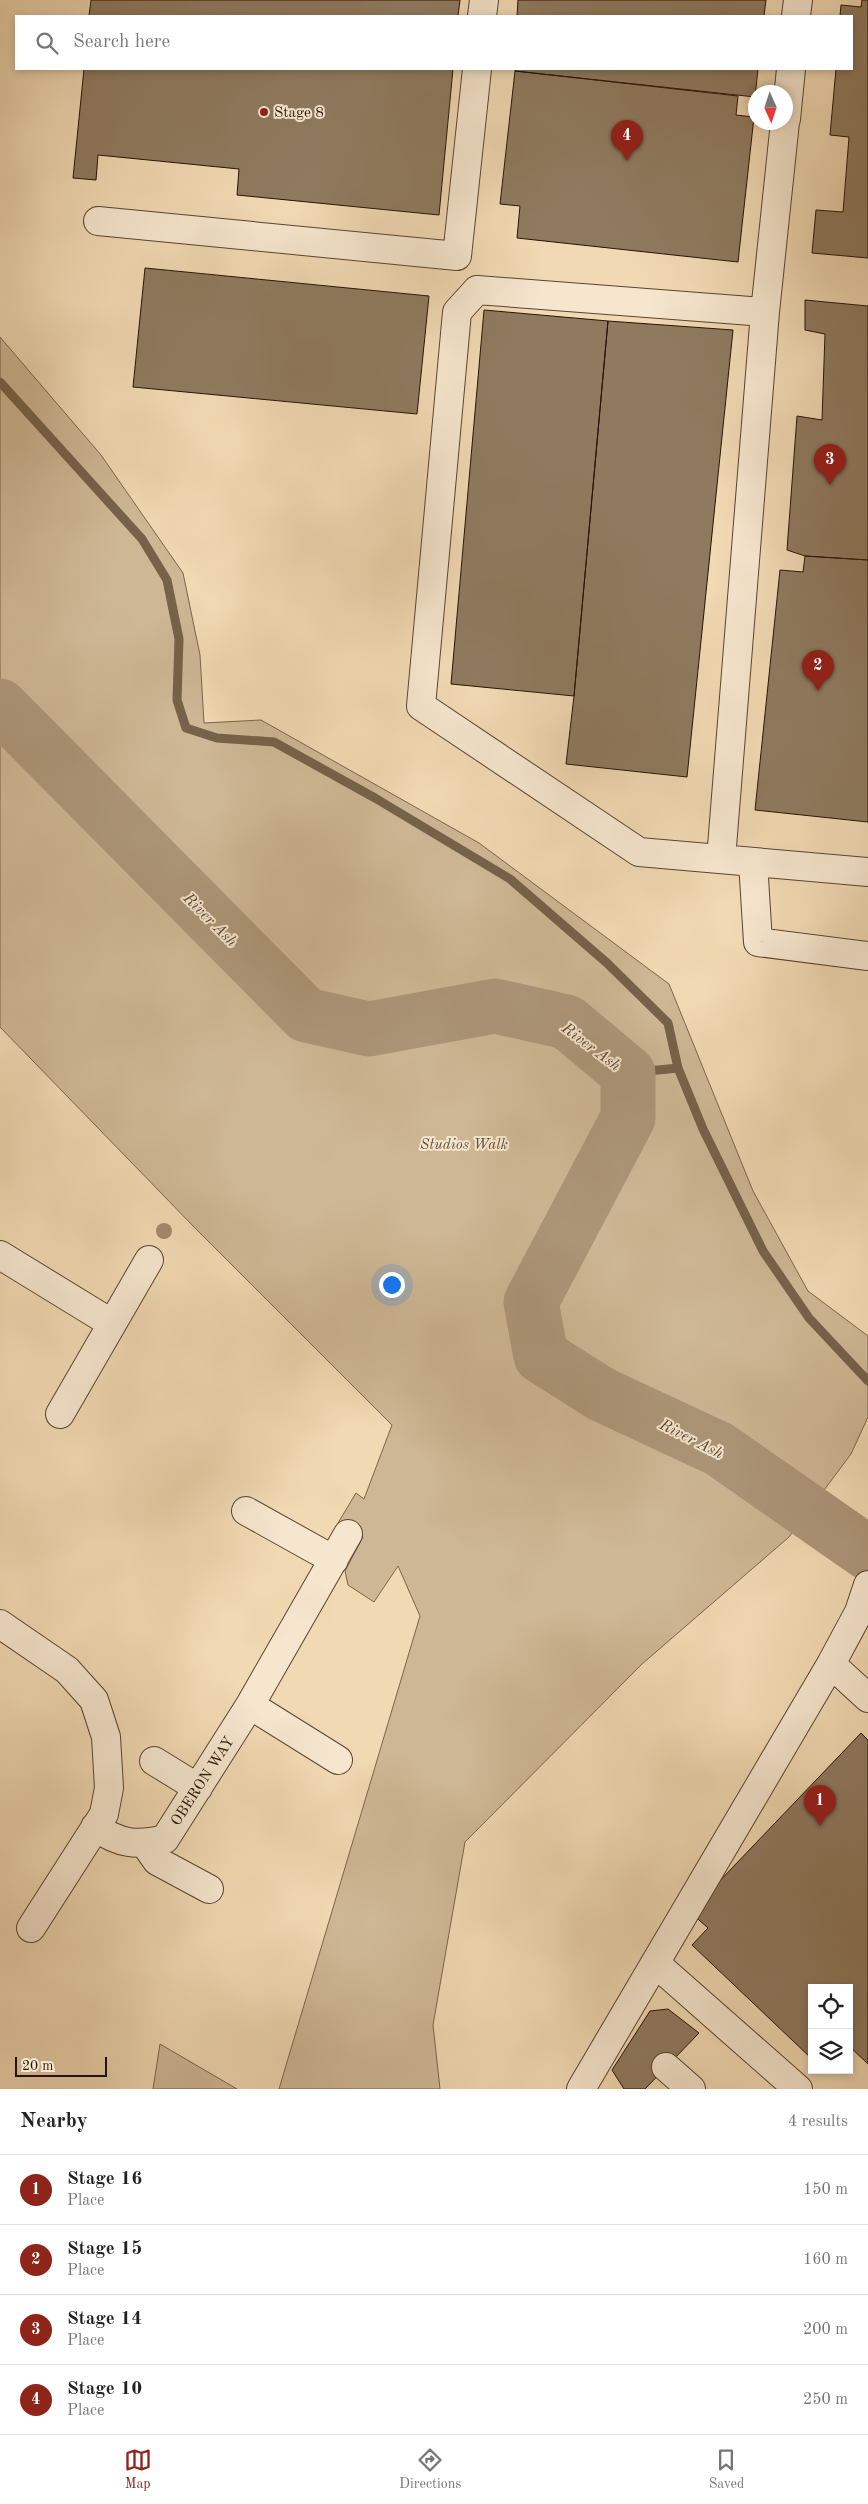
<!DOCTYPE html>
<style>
:root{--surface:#fff;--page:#f2f2f2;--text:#222;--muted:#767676;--line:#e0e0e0;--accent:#8f2418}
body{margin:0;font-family:"Old Standard TT",serif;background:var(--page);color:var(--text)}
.controls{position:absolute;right:15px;bottom:15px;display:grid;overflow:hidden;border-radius:0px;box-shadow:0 2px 8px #0003}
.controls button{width:45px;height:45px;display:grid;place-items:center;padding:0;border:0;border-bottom:1px solid var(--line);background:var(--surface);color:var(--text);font:25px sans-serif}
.compass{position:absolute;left:748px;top:85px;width:45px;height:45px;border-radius:50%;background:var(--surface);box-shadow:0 2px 8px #0003;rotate:177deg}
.scale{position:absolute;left:15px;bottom:12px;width:92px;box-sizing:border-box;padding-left:5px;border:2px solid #251304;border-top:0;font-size:14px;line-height:18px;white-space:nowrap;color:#251304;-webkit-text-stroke:4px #f6e6ce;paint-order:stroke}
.you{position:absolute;left:391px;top:1284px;width:18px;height:18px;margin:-12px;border:4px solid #fff;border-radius:50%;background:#1a73e8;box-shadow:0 0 0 8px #1a73e833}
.badge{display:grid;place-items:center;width:32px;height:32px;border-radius:50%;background:var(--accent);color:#fff;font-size:16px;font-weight:700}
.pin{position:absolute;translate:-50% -41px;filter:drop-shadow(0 1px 2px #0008)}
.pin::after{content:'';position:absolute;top:26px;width:18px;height:15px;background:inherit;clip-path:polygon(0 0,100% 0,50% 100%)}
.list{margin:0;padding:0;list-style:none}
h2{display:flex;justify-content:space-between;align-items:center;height:65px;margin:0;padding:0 20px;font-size:21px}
h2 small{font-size:16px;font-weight:400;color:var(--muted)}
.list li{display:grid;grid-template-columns:32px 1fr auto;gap:15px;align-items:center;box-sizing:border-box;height:70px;padding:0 20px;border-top:1px solid var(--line)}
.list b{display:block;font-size:19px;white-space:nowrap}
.list p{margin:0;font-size:16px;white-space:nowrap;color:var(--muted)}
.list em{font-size:16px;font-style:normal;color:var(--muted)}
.icon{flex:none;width:28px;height:28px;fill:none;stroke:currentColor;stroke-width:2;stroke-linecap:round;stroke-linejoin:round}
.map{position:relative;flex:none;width:868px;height:2089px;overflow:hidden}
.search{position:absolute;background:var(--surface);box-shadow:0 2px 8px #0003;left:15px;right:15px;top:15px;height:55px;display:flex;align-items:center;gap:12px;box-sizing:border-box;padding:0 18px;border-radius:0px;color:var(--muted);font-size:19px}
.sheet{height:345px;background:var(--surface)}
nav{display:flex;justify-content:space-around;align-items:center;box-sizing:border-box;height:70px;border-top:1px solid var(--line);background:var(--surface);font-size:14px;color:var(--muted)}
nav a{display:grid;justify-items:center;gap:2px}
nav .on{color:var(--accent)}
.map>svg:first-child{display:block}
.green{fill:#ceb795;stroke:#7a654c}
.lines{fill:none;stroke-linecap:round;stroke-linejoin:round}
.stream{stroke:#76624a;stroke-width:9}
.river{stroke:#ac9678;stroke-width:55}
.building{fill:#8f7a5f;stroke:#251304}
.minor-casing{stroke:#584430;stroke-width:30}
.minor{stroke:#f6e6ce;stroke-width:28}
.tree{fill:#a18b6f}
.poi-dot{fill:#8f2418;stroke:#f6e6ce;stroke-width:2}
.labels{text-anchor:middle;stroke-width:4;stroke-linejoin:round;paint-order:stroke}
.poi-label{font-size:15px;fill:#251304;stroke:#f6e6ce;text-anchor:start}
.park-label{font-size:15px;font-style:italic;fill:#604c37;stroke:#f6e6ce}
.street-label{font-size:15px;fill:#251304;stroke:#f6e6ce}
.water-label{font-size:16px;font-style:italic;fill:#5b4732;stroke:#f6e6ce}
</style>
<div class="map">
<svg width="868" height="2089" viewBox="0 0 868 2089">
<rect width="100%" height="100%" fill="#f1d9b3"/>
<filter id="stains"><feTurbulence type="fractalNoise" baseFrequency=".004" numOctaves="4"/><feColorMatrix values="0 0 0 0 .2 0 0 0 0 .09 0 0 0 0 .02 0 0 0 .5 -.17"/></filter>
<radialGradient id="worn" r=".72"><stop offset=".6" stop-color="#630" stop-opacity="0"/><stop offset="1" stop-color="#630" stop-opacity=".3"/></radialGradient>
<path class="green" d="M 0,337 L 101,455 L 183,573 L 200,655 L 204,723 L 261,720 L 479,843 L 669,984 L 753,1191 L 808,1291 L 868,1336 L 868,1417 L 851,1454 L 789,1537 L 642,1664 L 465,1842 L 433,2025 L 440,2089 L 279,2089 L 420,1616 L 398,1566 L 374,1602 L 348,1585 L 345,1571 L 363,1537 L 338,1523 L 356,1493 L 364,1499 L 392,1425 L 195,1228 L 0,1027 Z
M 160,2044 L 237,2089 L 153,2089 Z"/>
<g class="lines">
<path class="stream" d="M 0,382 L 142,539 L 167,580 L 179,639 L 177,700 L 186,728 L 217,738 L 274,742 L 375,798 L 510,879 L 607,963 L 668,1023 L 678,1068 L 703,1129 L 763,1251 L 809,1318 L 868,1381
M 628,1073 L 678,1068"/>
<path class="river" d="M 0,706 L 306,1015 L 369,1029 L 495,1006 L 567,1022 L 628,1073 L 628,1118 L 531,1302 L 541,1356 L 601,1394 L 719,1449 L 868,1553"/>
</g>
<path class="building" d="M 91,0 L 460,0 L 458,16 L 89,16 Z
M 518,0 L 766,0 L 764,16 L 517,16 Z
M 862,0 L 868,0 L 868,258 L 812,253 L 816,210 L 843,212 L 849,137 L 830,135 L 836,69 L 852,69 L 852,16 L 840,16 L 841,5 L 861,7 Z
M 84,69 L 453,69 L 439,215 L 237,195 L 239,169 L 98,155 L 96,180 L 73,178 Z
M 515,69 L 758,69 L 755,97 L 515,71 Z
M 515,71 L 738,96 L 736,115 L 754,117 L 738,262 L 517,238 L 520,206 L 500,204 Z
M 145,268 L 429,296 L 417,414 L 133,387 Z
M 805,300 L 868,306 L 868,560 L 805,556 L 787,550 L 797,416 L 822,420 L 825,334 L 805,330 Z
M 484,310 L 608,321 L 574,696 L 451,684 Z
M 608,321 L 733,330 L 687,777 L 566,764 L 574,696 Z
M 805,556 L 868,560 L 868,822 L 755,810 L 780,570 L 803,572 Z
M 861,1733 L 868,1740 L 868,2064 L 849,2046 L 849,1988 L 812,1988 L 812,2059 L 692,1945 L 708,1928 L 690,1912 Z
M 668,2009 L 699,2033 L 645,2089 L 624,2089 L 612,2070 L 650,2011 Z"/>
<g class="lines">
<defs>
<path id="minor" d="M 482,16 L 484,0
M 796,16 L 798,0
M 786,119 L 791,69
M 98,221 L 457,256 L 477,69
M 765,312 L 477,290 L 457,312 L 421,706 L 639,852 L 868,872
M 721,859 L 765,312 L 785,122
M 753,862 L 758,942 L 868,956
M 0,1255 L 111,1323
M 60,1414 L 149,1260
M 246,1511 L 334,1560
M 0,1624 L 67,1670 L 94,1700 L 106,1737 L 109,1788 L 104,1814 L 31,1928
M 831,1664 L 868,1698
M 250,1705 L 338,1760
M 154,1761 L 198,1788
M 95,1827 C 120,1844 136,1846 165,1839 L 250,1705 L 348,1534
M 145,1844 L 157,1861 L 209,1889
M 655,1963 L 798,2089
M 666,2067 L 691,2089
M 581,2089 L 831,1664 L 859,1612 L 868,1585"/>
</defs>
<use href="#minor" class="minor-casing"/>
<use href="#minor" class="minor"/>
</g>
<circle class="tree" cx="164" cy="1231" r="8"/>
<circle class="poi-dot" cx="264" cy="112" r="5"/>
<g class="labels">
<g class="poi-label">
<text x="274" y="117">Stage 8</text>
</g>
<g class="park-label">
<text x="464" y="1149">Studios Walk</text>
</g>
<g class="street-label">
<text transform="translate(202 1781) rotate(-57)" y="5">OBERON WAY</text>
</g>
<g class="water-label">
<text transform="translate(211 919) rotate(45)" y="6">River Ash</text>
<text transform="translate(592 1046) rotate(37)" y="6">River Ash</text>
<text transform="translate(692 1438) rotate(27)" y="6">River Ash</text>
</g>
</g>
<rect width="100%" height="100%" filter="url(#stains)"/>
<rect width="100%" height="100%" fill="url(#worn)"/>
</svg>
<div class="controls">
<button><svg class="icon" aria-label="locate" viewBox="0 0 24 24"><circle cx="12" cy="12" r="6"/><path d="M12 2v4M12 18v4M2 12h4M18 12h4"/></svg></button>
<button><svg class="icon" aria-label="layers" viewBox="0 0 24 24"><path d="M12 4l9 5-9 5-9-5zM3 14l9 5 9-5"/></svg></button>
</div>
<svg class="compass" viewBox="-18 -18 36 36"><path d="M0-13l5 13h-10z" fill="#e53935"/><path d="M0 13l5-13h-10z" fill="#767676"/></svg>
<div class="scale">20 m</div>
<div class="you"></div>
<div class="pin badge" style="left:820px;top:1826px">1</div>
<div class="pin badge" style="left:818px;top:691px">2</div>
<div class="pin badge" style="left:830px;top:485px">3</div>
<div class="pin badge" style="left:627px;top:161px">4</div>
<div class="search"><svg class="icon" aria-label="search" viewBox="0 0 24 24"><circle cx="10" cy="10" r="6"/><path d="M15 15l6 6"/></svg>Search here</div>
</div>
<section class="sheet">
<h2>Nearby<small>4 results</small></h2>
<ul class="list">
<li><span class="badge">1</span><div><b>Stage 16</b><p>Place</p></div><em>150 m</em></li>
<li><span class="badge">2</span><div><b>Stage 15</b><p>Place</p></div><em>160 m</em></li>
<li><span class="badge">3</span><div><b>Stage 14</b><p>Place</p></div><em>200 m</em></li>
<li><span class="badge">4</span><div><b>Stage 10</b><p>Place</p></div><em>250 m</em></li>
</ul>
</section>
<nav>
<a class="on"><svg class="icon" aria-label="map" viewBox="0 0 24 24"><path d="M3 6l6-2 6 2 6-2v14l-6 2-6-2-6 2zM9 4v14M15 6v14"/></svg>Map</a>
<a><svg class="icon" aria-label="directions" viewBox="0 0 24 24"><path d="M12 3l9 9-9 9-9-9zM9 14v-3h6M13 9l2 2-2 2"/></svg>Directions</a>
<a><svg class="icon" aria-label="saved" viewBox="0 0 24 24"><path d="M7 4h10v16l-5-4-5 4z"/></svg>Saved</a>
</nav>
